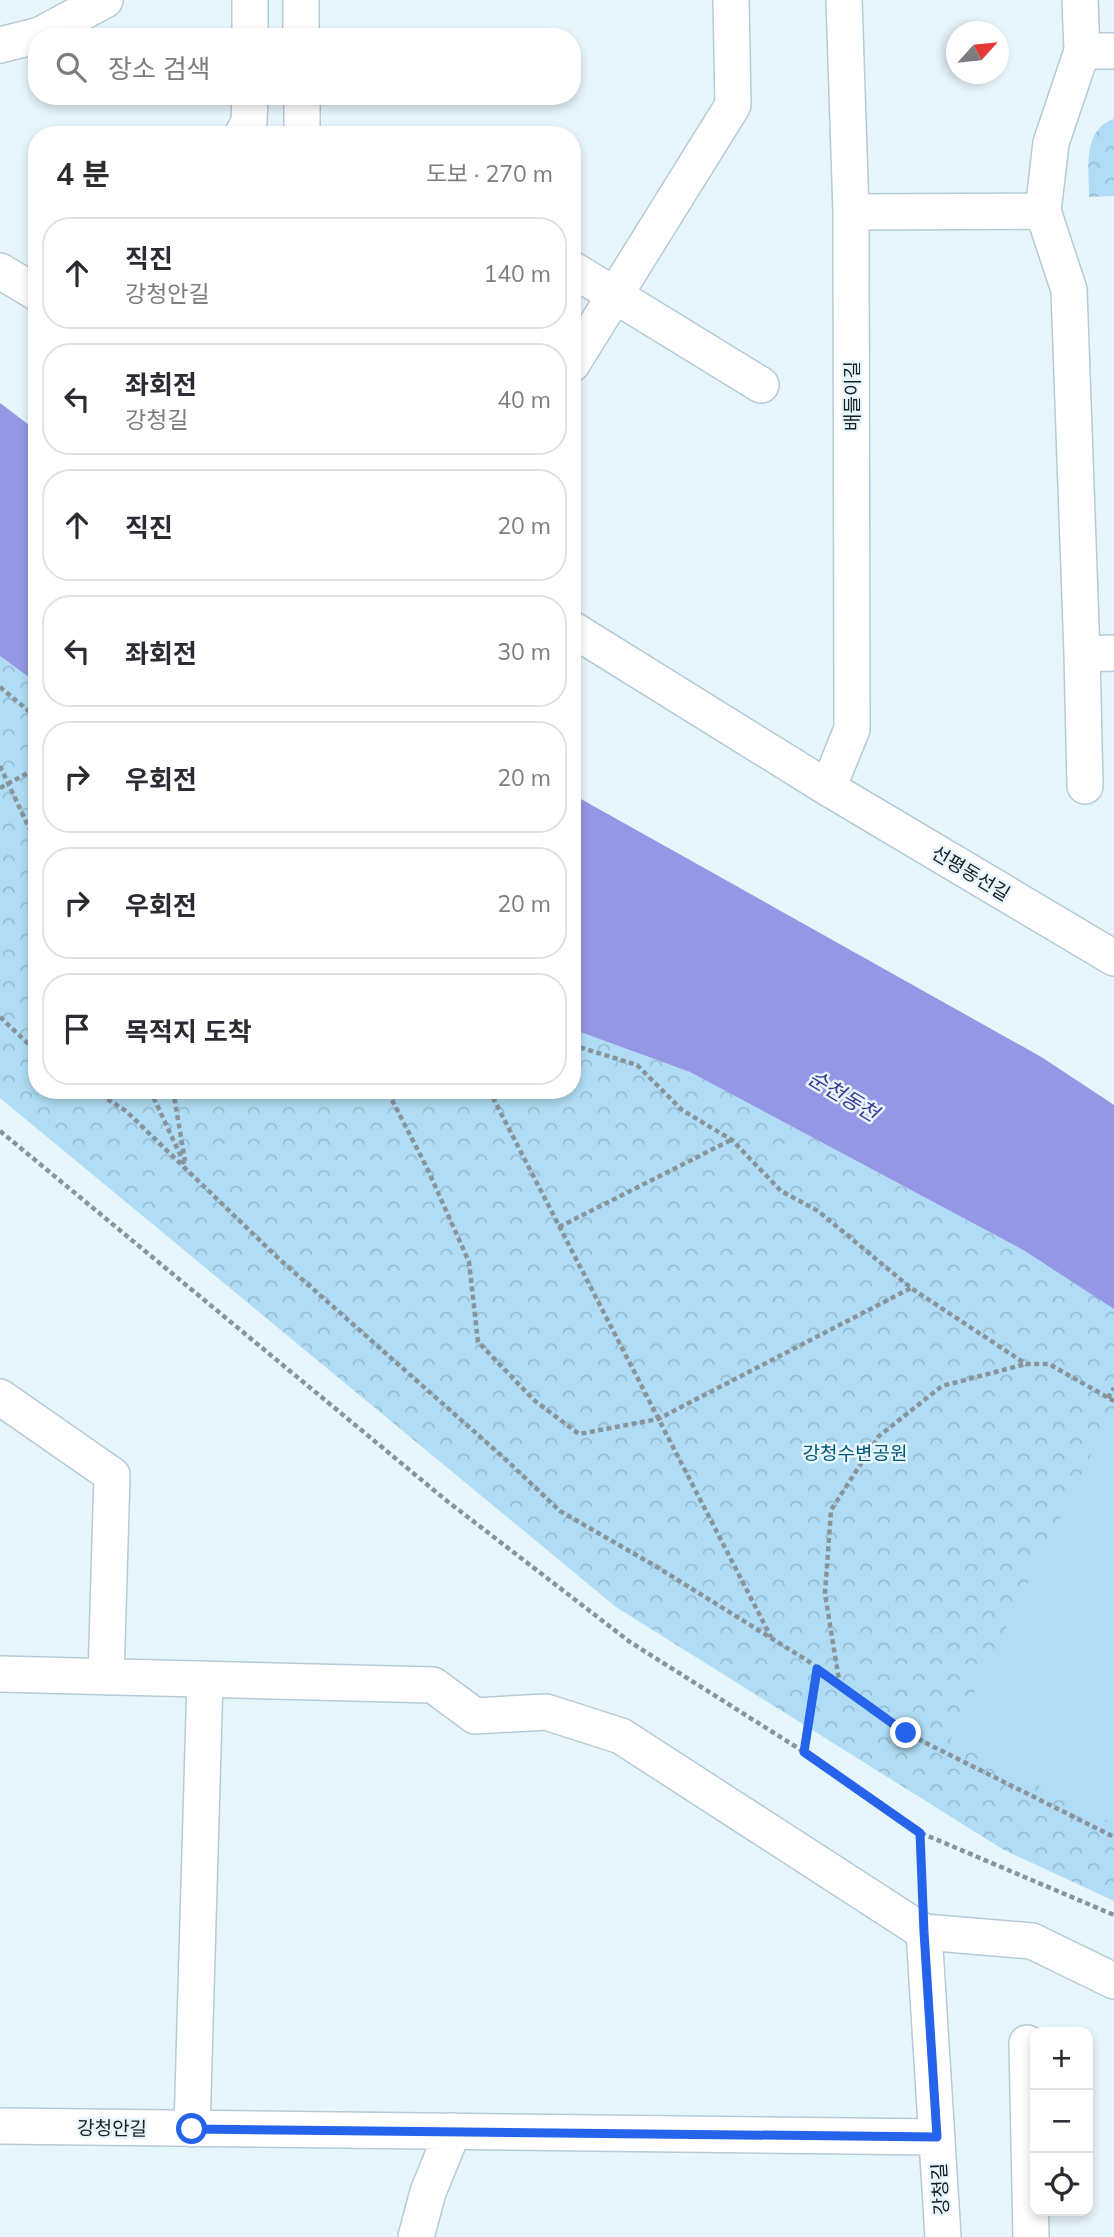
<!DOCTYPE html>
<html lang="ko">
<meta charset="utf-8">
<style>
:root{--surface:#fff;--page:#f2f2f3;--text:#2b2b33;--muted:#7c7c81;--line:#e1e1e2}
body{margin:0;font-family:Mulish,"Noto Sans KR",sans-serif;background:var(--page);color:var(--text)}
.controls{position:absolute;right:21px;bottom:21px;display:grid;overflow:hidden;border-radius:14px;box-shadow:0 4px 10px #0003}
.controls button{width:63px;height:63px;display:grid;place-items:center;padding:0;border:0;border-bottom:2px solid var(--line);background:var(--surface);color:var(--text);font:35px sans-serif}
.compass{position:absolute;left:946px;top:21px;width:63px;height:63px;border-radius:50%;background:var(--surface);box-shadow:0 4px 10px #0003;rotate:63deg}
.stop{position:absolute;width:21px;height:21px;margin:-16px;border:5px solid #2563eb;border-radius:50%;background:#fff}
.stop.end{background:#2563eb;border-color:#fff;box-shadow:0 2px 7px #0008}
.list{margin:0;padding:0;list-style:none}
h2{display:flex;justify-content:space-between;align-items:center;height:91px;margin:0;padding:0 28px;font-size:30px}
h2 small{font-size:23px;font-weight:400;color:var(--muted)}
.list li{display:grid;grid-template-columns:46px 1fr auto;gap:21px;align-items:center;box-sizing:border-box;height:112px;margin:0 14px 14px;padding:0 14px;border:2px solid var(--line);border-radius:28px}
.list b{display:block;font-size:26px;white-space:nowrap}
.list p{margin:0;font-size:23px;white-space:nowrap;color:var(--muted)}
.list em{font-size:23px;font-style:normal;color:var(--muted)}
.icon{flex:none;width:38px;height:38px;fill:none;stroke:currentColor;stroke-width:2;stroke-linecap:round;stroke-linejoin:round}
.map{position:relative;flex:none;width:1114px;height:2237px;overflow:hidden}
.search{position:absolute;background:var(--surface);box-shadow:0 4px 10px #0003;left:28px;top:28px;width:553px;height:77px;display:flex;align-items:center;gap:18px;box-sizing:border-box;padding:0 24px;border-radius:28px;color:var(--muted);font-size:26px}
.panel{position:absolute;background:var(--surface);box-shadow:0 4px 10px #0003;left:28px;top:126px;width:553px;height:973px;border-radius:28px}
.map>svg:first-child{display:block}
.park{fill:url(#park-crowns)}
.garden{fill:#b0ddf5}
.water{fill:#9497e5}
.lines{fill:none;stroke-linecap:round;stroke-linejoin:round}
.minor-casing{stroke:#b5cbd7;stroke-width:38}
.path{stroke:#889499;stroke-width:4.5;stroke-dasharray:5 3.5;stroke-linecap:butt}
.minor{stroke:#fff;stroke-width:35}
.route{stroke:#2563eb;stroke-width:9}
.labels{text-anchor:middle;stroke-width:5;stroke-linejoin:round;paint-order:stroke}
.street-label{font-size:19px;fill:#161e22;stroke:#e7f5fc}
.park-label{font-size:19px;fill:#005776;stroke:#e7f5fc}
.water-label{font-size:21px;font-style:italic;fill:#403892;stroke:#e7f5fc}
</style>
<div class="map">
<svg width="1114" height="2237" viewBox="0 0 1114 2237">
<defs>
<pattern id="park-crowns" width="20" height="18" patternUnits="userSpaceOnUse" patternTransform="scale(1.75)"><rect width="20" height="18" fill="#b0ddf5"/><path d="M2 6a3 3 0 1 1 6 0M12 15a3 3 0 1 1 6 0" fill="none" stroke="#97bdd2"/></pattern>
</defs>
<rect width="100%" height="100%" fill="#e7f5fc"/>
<path class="park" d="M 1114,119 L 1114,196 L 1089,197 C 1089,170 1082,129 1114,119 Z
M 0,656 L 37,683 L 37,1090 L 572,1090 L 572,1029 L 690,1072 L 1034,1256 L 1114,1308 L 1114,1901 L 1004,1850 L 616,1607 L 0,1098 Z"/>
<path class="garden" d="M 1111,1414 L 1114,1415 L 1114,1824 L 950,1741 Z"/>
<path class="water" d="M 0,403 L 37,431 L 37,683 L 0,656 Z
M 572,794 L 1043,1058 L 1114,1105 L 1114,1309 L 1025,1251 L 690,1072 L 572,1029 Z"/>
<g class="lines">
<defs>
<path id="minor" d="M 301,0 L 301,37
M 1080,0 L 1082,51
M 250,37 L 250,0
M 0,45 L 40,35 L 105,0
M 302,96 L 302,135
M 242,135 L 249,122 L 250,96
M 851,212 L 1043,211
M 572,269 L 761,385
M 0,271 L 37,293
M 572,364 L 733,105 L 731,0
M 572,629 L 828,788 L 1114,958
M 1082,654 L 1114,653
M 1085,786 L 1082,654 L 1069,290 L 1043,211 L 1051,143 L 1082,51 L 1114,51
M 828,788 L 852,729 L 851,212 L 844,0
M 0,1397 L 112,1475 L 106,1677
M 0,1674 L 433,1685 L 475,1716 L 546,1712 L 621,1736 L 924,1932 L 1032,1941 L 1114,1981
M 924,1932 L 943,2237
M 1027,2043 L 1031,2237
M 0,2126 L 937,2137
M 192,2129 L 205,1679
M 416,2237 L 428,2192 L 453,2131"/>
</defs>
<use href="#minor" class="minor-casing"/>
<path class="path" d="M 0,687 L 37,718
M 0,766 L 37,845
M 0,788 L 37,768
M 0,1017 L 37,1052
M 572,1045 L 637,1065 L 682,1110 L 732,1140 L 781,1191 L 818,1211 L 911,1288 L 1026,1364 L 1049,1364 L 1114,1401
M 93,1090 L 126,1111 L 278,1258 L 503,1457 L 560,1511 L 652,1564 L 808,1661 L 906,1733 L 1114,1837
M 150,1090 L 185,1165
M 173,1090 L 185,1161
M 379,1090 L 390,1096 L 427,1168 L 469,1262 L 478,1342 L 535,1401 L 579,1434 L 658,1419 L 911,1288
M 489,1090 L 771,1637
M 0,1131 L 447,1501 L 630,1642 L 828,1767 L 921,1833 L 923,1889
M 559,1227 L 731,1140
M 1108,1398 L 1114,1388
M 840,1686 L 825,1594 L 831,1510 L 879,1436 L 942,1386 L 1026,1364
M 804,1752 L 817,1669
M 921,1833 L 1114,1915"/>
<use href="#minor" class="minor"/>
</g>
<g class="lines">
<path class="route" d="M 192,2129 L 937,2137 L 924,1932 L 920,1833 L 804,1752 L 817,1669 L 906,1733"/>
</g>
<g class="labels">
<g class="street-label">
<text transform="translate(852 396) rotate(-90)" y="7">배들이길</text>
<text transform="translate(971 873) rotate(31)" y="7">선평동선길</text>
<text transform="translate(112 2128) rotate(1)" y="7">강청안길</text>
<text transform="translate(940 2189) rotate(-93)" y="7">강청길</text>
</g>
<g class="park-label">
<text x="855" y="1460">강청수변공원</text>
</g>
<g class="water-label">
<text transform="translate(843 1096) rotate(31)" y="7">순천동천</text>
</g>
</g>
</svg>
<div class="controls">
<button>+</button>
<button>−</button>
<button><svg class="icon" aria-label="locate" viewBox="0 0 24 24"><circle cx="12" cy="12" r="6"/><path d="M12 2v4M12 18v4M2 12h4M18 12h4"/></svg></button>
</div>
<svg class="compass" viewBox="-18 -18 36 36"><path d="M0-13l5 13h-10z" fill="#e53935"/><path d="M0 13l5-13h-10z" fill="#7c7c81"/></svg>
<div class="stop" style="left:192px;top:2129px"></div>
<div class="stop end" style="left:906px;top:1733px"></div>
<div class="search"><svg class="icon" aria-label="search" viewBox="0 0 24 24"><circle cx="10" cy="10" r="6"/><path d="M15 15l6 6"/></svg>장소 검색</div>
<section class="panel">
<h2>4 분<small>도보 · 270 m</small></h2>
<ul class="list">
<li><svg class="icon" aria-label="ahead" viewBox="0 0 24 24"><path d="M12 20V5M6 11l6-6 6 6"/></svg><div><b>직진</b><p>강청안길</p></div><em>140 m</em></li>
<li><svg class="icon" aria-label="left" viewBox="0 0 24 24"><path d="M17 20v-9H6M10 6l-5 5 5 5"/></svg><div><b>좌회전</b><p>강청길</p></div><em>40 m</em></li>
<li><svg class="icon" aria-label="ahead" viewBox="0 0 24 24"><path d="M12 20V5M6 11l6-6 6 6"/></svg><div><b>직진</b></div><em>20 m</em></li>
<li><svg class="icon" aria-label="left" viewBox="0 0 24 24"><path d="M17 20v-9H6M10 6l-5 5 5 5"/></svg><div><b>좌회전</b></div><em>30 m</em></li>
<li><svg class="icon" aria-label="right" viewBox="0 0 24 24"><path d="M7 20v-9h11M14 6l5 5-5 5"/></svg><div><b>우회전</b></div><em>20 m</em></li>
<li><svg class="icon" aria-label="right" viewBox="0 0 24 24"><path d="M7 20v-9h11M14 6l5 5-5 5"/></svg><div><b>우회전</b></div><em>20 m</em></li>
<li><svg class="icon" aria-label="arrive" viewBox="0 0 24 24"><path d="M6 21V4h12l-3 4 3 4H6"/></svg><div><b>목적지 도착</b></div></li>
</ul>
</section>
</div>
